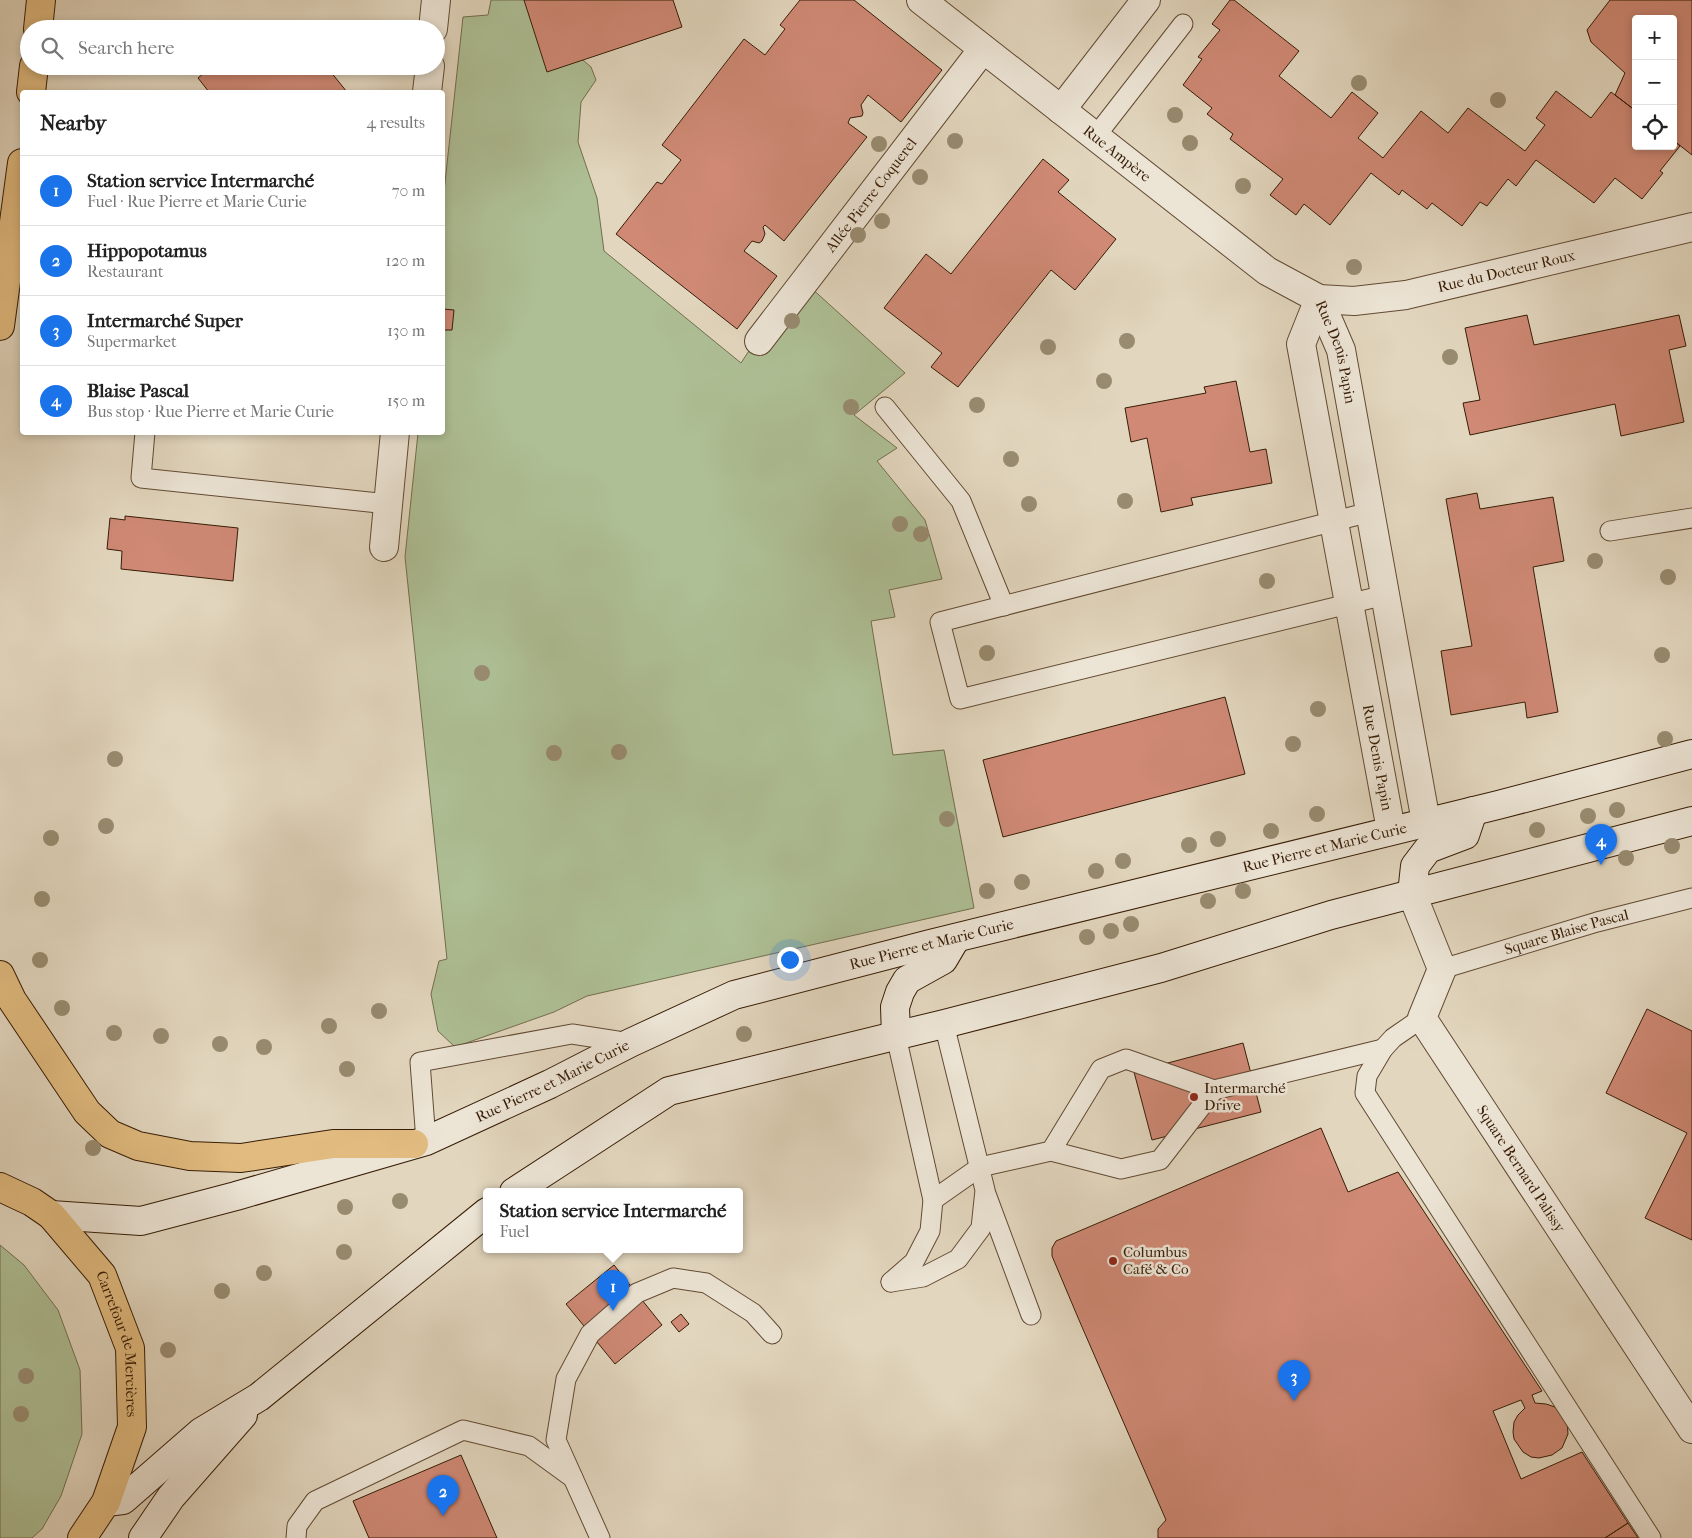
<!DOCTYPE html>
<meta charset="utf-8">
<style>
:root{--surface:#fff;--page:#f6f6f6;--text:#222;--muted:#767676;--line:#e0e0e0;--accent:#1a73e8}
body{margin:0;font-family:"IM FELL French Canon",serif;background:var(--page);color:var(--text)}
.controls{position:absolute;right:15px;top:15px;display:grid;overflow:hidden;border-radius:5px;box-shadow:0 2px 8px #0003}
.controls button{width:45px;height:45px;display:grid;place-items:center;padding:0;border:0;border-bottom:1px solid var(--line);background:var(--surface);color:var(--text);font:25px sans-serif}
.you{position:absolute;left:789px;top:959px;width:18px;height:18px;margin:-12px;border:4px solid #fff;border-radius:50%;background:#1a73e8;box-shadow:0 0 0 8px #1a73e833}
.badge{display:grid;place-items:center;width:32px;height:32px;border-radius:50%;background:var(--accent);color:#fff;font-size:16px;font-weight:700}
.pin{position:absolute;translate:-50% -41px;filter:drop-shadow(0 1px 2px #0008)}
.pin::after{content:'';position:absolute;top:26px;width:18px;height:15px;background:inherit;clip-path:polygon(0 0,100% 0,50% 100%)}
.popup{position:absolute;left:483px;top:1188px;width:260px;height:65px;box-sizing:border-box;display:grid;place-content:center;border-radius:5px;background:var(--surface);filter:drop-shadow(0 1px 4px #0005);font-size:16px;white-space:nowrap;color:var(--muted)}
.popup b{font-size:19px;color:var(--text)}
.popup::after{content:'';position:absolute;left:50%;top:100%;margin-left:-10px;border:10px solid transparent;border-top-color:var(--surface)}
.list{margin:0;padding:0;list-style:none}
h2{display:flex;justify-content:space-between;align-items:center;height:65px;margin:0;padding:0 20px;font-size:21px}
h2 small{font-size:16px;font-weight:400;color:var(--muted)}
.list li{display:grid;grid-template-columns:32px 1fr auto;gap:15px;align-items:center;box-sizing:border-box;height:70px;padding:0 20px;border-top:1px solid var(--line)}
.list b{display:block;font-size:19px;white-space:nowrap}
.list p{margin:0;font-size:16px;white-space:nowrap;color:var(--muted)}
.list em{font-size:16px;font-style:normal;color:var(--muted)}
.icon{flex:none;width:28px;height:28px;fill:none;stroke:currentColor;stroke-width:2;stroke-linecap:round;stroke-linejoin:round}
.map{position:relative;flex:none;width:1692px;height:1538px;overflow:hidden}
.search{position:absolute;background:var(--surface);box-shadow:0 2px 8px #0003;left:20px;top:20px;width:425px;height:55px;display:flex;align-items:center;gap:12px;box-sizing:border-box;padding:0 18px;border-radius:28px;color:var(--muted);font-size:19px}
.panel{position:absolute;background:var(--surface);box-shadow:0 2px 8px #0003;left:20px;top:90px;width:425px;height:345px;border-radius:5px}
.map>svg:first-child{display:block}
.green{fill:#aebf95;stroke:#726e4d}
.building{fill:#cf8975;stroke:#371c05}
.lines{fill:none;stroke-linecap:round;stroke-linejoin:round}
.lane-casing{stroke:#624a33;stroke-width:21}
.street-casing{stroke:#624a33;stroke-width:30}
.secondary-casing{stroke:#371c05;stroke-width:30}
.primary-casing{stroke:#371c05;stroke-width:30}
.lane{stroke:#ece4d5;stroke-width:19}
.street{stroke:#ece4d5;stroke-width:28}
.secondary{stroke:#ece4d5;stroke-width:28}
.primary{stroke:#e1bb7f;stroke-width:28}
.tree{fill:#988b70}
.poi-dot{fill:#8f2418;stroke:#ece4d5;stroke-width:2}
.labels{text-anchor:middle;stroke-width:5;stroke-linejoin:round;paint-order:stroke}
.street-label{font-size:15px;fill:#371c05;stroke:#ece4d5}
.poi-label{font-size:15px;fill:#371c05;stroke:#ece4d5;text-anchor:start}
</style>
<div class="map">
<svg width="1692" height="1538" viewBox="0 0 1692 1538">
<rect width="100%" height="100%" fill="#e2d6be"/>
<filter id="stains"><feTurbulence type="fractalNoise" baseFrequency=".004" numOctaves="4"/><feColorMatrix values="0 0 0 0 .2 0 0 0 0 .09 0 0 0 0 .02 0 0 0 .5 -.17"/></filter>
<radialGradient id="worn" r=".72"><stop offset=".6" stop-color="#630" stop-opacity="0"/><stop offset="1" stop-color="#630" stop-opacity=".3"/></radialGradient>
<path class="green" d="M 491,0 L 534,0 L 541,24 L 591,67 L 596,80 L 581,102 L 578,142 L 597,198 L 604,251 L 741,363 L 798,276 L 905,373 L 854,415 L 897,448 L 877,461 L 925,520 L 942,579 L 889,590 L 895,617 L 871,621 L 893,755 L 944,750 L 974,908 L 587,996 L 554,1012 L 455,1047 L 438,1031 L 431,994 L 439,961 L 447,959 L 405,557 L 418,433 L 442,432 L 442,210 L 463,17 L 488,15 Z
M 0,1245 L 24,1265 L 58,1310 L 80,1370 L 82,1434 L 61,1496 L 42,1529 L 32,1538 L 0,1538 Z"/>
<path class="building" d="M 524,0 L 673,0 L 682,27 L 547,72 Z
M 800,0 L 854,0 L 942,70 L 901,122 L 868,95 L 861,105 L 863,113 L 862,116 L 850,118 L 848,123 L 867,137 L 784,241 L 765,225 L 763,227 L 765,234 L 762,241 L 759,243 L 752,241 L 744,251 L 777,276 L 737,329 L 616,234 L 657,182 L 662,184 L 681,160 L 662,145 L 744,39 L 765,55 L 785,29 L 780,25 Z
M 1230,0 L 1234,0 L 1299,51 L 1279,76 L 1331,118 L 1352,92 L 1378,113 L 1358,138 L 1383,158 L 1421,111 L 1448,133 L 1468,108 L 1525,151 L 1545,125 L 1536,118 L 1556,91 L 1591,118 L 1611,92 L 1636,111 L 1636,146 L 1673,146 L 1673,140 L 1680,146 L 1660,171 L 1663,173 L 1642,199 L 1615,178 L 1594,203 L 1536,160 L 1516,186 L 1508,179 L 1487,206 L 1480,202 L 1462,226 L 1432,203 L 1427,209 L 1402,190 L 1399,195 L 1371,173 L 1330,225 L 1304,204 L 1296,215 L 1270,195 L 1283,179 L 1230,139 L 1233,134 L 1207,114 L 1212,108 L 1183,85 L 1202,59 L 1198,57 L 1220,30 L 1212,24 Z
M 1610,0 L 1692,0 L 1692,155 L 1673,140 L 1673,19 L 1636,19 L 1636,111 L 1615,95 L 1625,73 L 1591,42 L 1587,30 Z
M 212,66 L 268,66 L 269,68 L 279,69 L 283,66 L 326,66 L 347,92 L 209,92 L 198,78 Z
M 1043,159 L 1069,180 L 1058,192 L 1116,239 L 1075,290 L 1051,270 L 958,387 L 931,367 L 942,353 L 884,308 L 926,254 L 951,274 Z
M 443,309 L 454,310 L 452,330 L 442,330 Z
M 1527,315 L 1534,345 L 1679,315 L 1686,346 L 1669,350 L 1684,422 L 1621,436 L 1615,404 L 1470,435 L 1463,403 L 1480,400 L 1465,328 Z
M 1236,381 L 1250,452 L 1266,449 L 1272,483 L 1191,498 L 1193,505 L 1161,512 L 1147,438 L 1131,442 L 1125,408 L 1206,393 L 1204,387 Z
M 1477,493 L 1480,509 L 1553,497 L 1564,561 L 1533,567 L 1558,712 L 1527,718 L 1525,702 L 1451,715 L 1441,651 L 1472,646 L 1446,499 Z
M 125,516 L 238,528 L 233,581 L 121,569 L 122,551 L 107,549 L 110,518 L 125,520 Z
M 1225,697 L 1245,774 L 1003,837 L 983,760 Z
M 1647,1009 L 1692,1031 L 1692,1240 L 1645,1218 L 1687,1133 L 1606,1093 Z
M 1243,1043 L 1261,1112 L 1152,1140 L 1134,1072 Z
M 1321,1128 L 1348,1192 L 1398,1172 L 1542,1391 L 1532,1395 L 1535,1403 L 1546,1404 L 1555,1407 L 1562,1413 L 1567,1420 L 1568,1434 L 1562,1448 L 1552,1455 L 1539,1458 L 1531,1457 L 1523,1452 L 1514,1439 L 1513,1432 L 1514,1422 L 1518,1415 L 1525,1408 L 1521,1400 L 1493,1411 L 1521,1479 L 1582,1452 L 1628,1523 L 1605,1538 L 1158,1538 L 1158,1529 L 1166,1520 L 1079,1320 L 1052,1256 L 1052,1248 L 1056,1241 Z
M 614,1265 L 662,1325 L 615,1364 L 566,1304 Z
M 681,1314 L 689,1324 L 679,1332 L 671,1322 Z
M 461,1455 L 497,1538 L 369,1538 L 353,1501 Z
M 1628,1523 L 1638,1538 L 1605,1538 Z"/>
<g class="lines">
<defs>
<g id="lane">
<path d="M 1095,137 L 1183,24"/>
<path d="M 885,407 L 961,501 L 1004,606"/>
<path d="M 145,432 L 141,478 L 388,504"/>
<path d="M 1370,512 L 940,622 L 960,699 L 1385,595"/>
<path d="M 1610,531 L 1692,518"/>
<path id="s1" d="M 1442,969 L 1597,922 L 1692,898"/>
<path d="M 1422,1018 L 1393,1038 L 1383,1049 L 1367,1076 L 1365,1093 L 1651,1538"/>
<path d="M 426,1141 L 420,1062 L 572,1034 L 630,1043"/>
<path d="M 1051,1151 L 1121,1169 L 1160,1160 L 1214,1090"/>
<path d="M 986,1194 L 1031,1315"/>
<path d="M 933,1200 L 980,1167 L 1051,1151 L 1101,1069 L 1126,1059 L 1214,1090 L 1383,1049"/>
<path d="M 891,1282 L 923,1277 L 958,1259 L 981,1228 L 985,1190 L 944,1024"/>
<path d="M 891,1282 L 914,1262 L 930,1231 L 933,1200 L 896,1036"/>
<path d="M 296,1538 L 297,1526 L 315,1501 L 463,1430 L 529,1446 L 573,1478"/>
<path d="M 600,1538 L 556,1440 L 566,1379 L 590,1334 L 637,1293 L 673,1278 L 706,1283 L 753,1313 L 772,1334"/>
</g>
<g id="street">
<path id="s2" d="M 921,0 L 1267,271 L 1319,299 L 1354,301 L 1406,295 L 1692,227"/>
<path d="M 433,29 L 436,0"/>
<path d="M 427,92 L 430,66"/>
<path d="M 1061,110 L 1146,0"/>
<path id="s3" d="M 1319,299 L 1301,344 L 1391,830"/>
<path id="s4" d="M 1319,299 L 1341,350 L 1426,822"/>
<path id="s5" d="M 759,341 L 983,49"/>
<path d="M 384,547 L 395,432"/>
<path id="s6" d="M 1412,894 L 1442,969 L 1422,1018 L 1692,1429"/>
</g>
<g id="secondary">
<path d="M 1412,894 L 1415,866 L 1428,849 L 1465,835 L 1473,811"/>
<path d="M 896,1036 L 895,1007 L 900,992 L 907,980 L 943,960 L 956,938"/>
<path d="M 514,1192 L 669,1091 L 944,1024 L 1161,968 L 1331,915 L 1692,821"/>
<path id="s7" d="M 51,1215 L 141,1221 L 236,1196 L 426,1141 L 550,1084 L 630,1043 L 734,995 L 930,944 L 1498,805 L 1692,754"/>
<path d="M 106,1502 L 123,1500 L 201,1432 L 259,1397 L 487,1212"/>
<path d="M 143,1538 L 171,1497 L 243,1415"/>
</g>
<g id="primary">
<path d="M 38,29 L 41,0"/>
<path d="M 31,92 L 34,66"/>
<path d="M 0,326 L 22,163"/>
<path d="M 0,975 L 12,1000 L 87,1112 L 110,1134 L 138,1146 L 190,1156 L 241,1158 L 333,1144 L 414,1144"/>
<path id="s8" d="M 0,1187 L 32,1202 L 51,1215 L 102,1275 L 130,1348 L 132,1427 L 106,1502 L 82,1538"/>
</g>
</defs>
<use href="#lane" class="lane-casing"/>
<use href="#street" class="street-casing"/>
<use href="#secondary" class="secondary-casing"/>
<use href="#primary" class="primary-casing"/>
<use href="#lane" class="lane"/>
<use href="#street" class="street"/>
<use href="#secondary" class="secondary"/>
<use href="#primary" class="primary"/>
</g>
<g class="tree">
<circle cx="1359" cy="83" r="8"/>
<circle cx="1498" cy="100" r="8"/>
<circle cx="1175" cy="115" r="8"/>
<circle cx="955" cy="141" r="8"/>
<circle cx="1190" cy="143" r="8"/>
<circle cx="879" cy="144" r="8"/>
<circle cx="920" cy="177" r="8"/>
<circle cx="1243" cy="186" r="8"/>
<circle cx="882" cy="221" r="8"/>
<circle cx="858" cy="235" r="8"/>
<circle cx="1354" cy="267" r="8"/>
<circle cx="792" cy="321" r="8"/>
<circle cx="1127" cy="341" r="8"/>
<circle cx="1048" cy="347" r="8"/>
<circle cx="1450" cy="357" r="8"/>
<circle cx="1104" cy="381" r="8"/>
<circle cx="977" cy="405" r="8"/>
<circle cx="851" cy="407" r="8"/>
<circle cx="1011" cy="459" r="8"/>
<circle cx="1125" cy="501" r="8"/>
<circle cx="1029" cy="504" r="8"/>
<circle cx="900" cy="524" r="8"/>
<circle cx="921" cy="534" r="8"/>
<circle cx="1595" cy="561" r="8"/>
<circle cx="1668" cy="577" r="8"/>
<circle cx="1267" cy="581" r="8"/>
<circle cx="987" cy="653" r="8"/>
<circle cx="1662" cy="655" r="8"/>
<circle cx="482" cy="673" r="8"/>
<circle cx="1318" cy="709" r="8"/>
<circle cx="1665" cy="739" r="8"/>
<circle cx="1293" cy="744" r="8"/>
<circle cx="619" cy="752" r="8"/>
<circle cx="554" cy="753" r="8"/>
<circle cx="115" cy="759" r="8"/>
<circle cx="1617" cy="810" r="8"/>
<circle cx="1317" cy="814" r="8"/>
<circle cx="1588" cy="816" r="8"/>
<circle cx="947" cy="819" r="8"/>
<circle cx="106" cy="826" r="8"/>
<circle cx="1537" cy="830" r="8"/>
<circle cx="1271" cy="831" r="8"/>
<circle cx="51" cy="838" r="8"/>
<circle cx="1218" cy="839" r="8"/>
<circle cx="1189" cy="845" r="8"/>
<circle cx="1672" cy="846" r="8"/>
<circle cx="1626" cy="858" r="8"/>
<circle cx="1123" cy="861" r="8"/>
<circle cx="1096" cy="871" r="8"/>
<circle cx="1022" cy="882" r="8"/>
<circle cx="987" cy="891" r="8"/>
<circle cx="1243" cy="891" r="8"/>
<circle cx="42" cy="899" r="8"/>
<circle cx="1208" cy="901" r="8"/>
<circle cx="1131" cy="924" r="8"/>
<circle cx="1111" cy="931" r="8"/>
<circle cx="1087" cy="937" r="8"/>
<circle cx="40" cy="960" r="8"/>
<circle cx="62" cy="1008" r="8"/>
<circle cx="379" cy="1011" r="8"/>
<circle cx="329" cy="1026" r="8"/>
<circle cx="114" cy="1033" r="8"/>
<circle cx="744" cy="1034" r="8"/>
<circle cx="161" cy="1036" r="8"/>
<circle cx="220" cy="1044" r="8"/>
<circle cx="264" cy="1047" r="8"/>
<circle cx="347" cy="1069" r="8"/>
<circle cx="93" cy="1148" r="8"/>
<circle cx="400" cy="1201" r="8"/>
<circle cx="345" cy="1207" r="8"/>
<circle cx="344" cy="1252" r="8"/>
<circle cx="264" cy="1273" r="8"/>
<circle cx="222" cy="1291" r="8"/>
<circle cx="168" cy="1350" r="8"/>
<circle cx="26" cy="1376" r="8"/>
<circle cx="21" cy="1414" r="8"/>
</g>
<g class="poi-dot">
<circle cx="1194" cy="1097" r="5"/>
<circle cx="1113" cy="1261" r="5"/>
</g>
<g class="labels">
<g class="street-label">
<text dy="5" stroke="none"><textPath href="#s2" startOffset="249">Rue Ampère</textPath></text>
<text dy="5" stroke="none"><textPath href="#s5" startOffset="184">Allée Pierre Coquerel</textPath></text>
<text dy="5" stroke="none"><textPath href="#s2" startOffset="689">Rue du Docteur Roux</textPath></text>
<text dy="5" stroke="none"><textPath href="#s4" startOffset="56">Rue Denis Papin</textPath></text>
<text dy="5" stroke="none"><textPath href="#s3" startOffset="469">Rue Denis Papin</textPath></text>
<text dy="5" stroke="none"><textPath href="#s7" startOffset="1336">Rue Pierre et Marie Curie</textPath></text>
<text dy="5" stroke="none"><textPath href="#s1" startOffset="130">Square Blaise Pascal</textPath></text>
<text dy="5" stroke="none"><textPath href="#s7" startOffset="931">Rue Pierre et Marie Curie</textPath></text>
<text dy="5" stroke="none"><textPath href="#s7" startOffset="526">Rue Pierre et Marie Curie</textPath></text>
<text dy="5" stroke="none"><textPath href="#s6" startOffset="314">Square Bernard Palissy</textPath></text>
<text dy="5" stroke="none"><textPath href="#s8" startOffset="209">Carrefour de Mercières</textPath></text>
</g>
<g class="poi-label">
<text x="1204" y="1093">Intermarché<tspan x="1204" dy="17">Drive</tspan></text>
<text x="1123" y="1257">Columbus<tspan x="1123" dy="17">Café &amp; Co</tspan></text>
</g>
</g>
<rect width="100%" height="100%" filter="url(#stains)"/>
<rect width="100%" height="100%" fill="url(#worn)"/>
</svg>
<div class="controls">
<button>+</button>
<button>−</button>
<button><svg class="icon" aria-label="locate" viewBox="0 0 24 24"><circle cx="12" cy="12" r="6"/><path d="M12 2v4M12 18v4M2 12h4M18 12h4"/></svg></button>
</div>
<div class="you"></div>
<div class="pin badge" style="left:613px;top:1311px">1</div>
<div class="popup"><b>Station service Intermarché</b>Fuel</div>
<div class="pin badge" style="left:443px;top:1516px">2</div>
<div class="pin badge" style="left:1294px;top:1401px">3</div>
<div class="pin badge" style="left:1601px;top:865px">4</div>
<div class="search"><svg class="icon" aria-label="search" viewBox="0 0 24 24"><circle cx="10" cy="10" r="6"/><path d="M15 15l6 6"/></svg>Search here</div>
<section class="panel">
<h2>Nearby<small>4 results</small></h2>
<ul class="list">
<li><span class="badge">1</span><div><b>Station service Intermarché</b><p>Fuel · Rue Pierre et Marie Curie</p></div><em>70 m</em></li>
<li><span class="badge">2</span><div><b>Hippopotamus</b><p>Restaurant</p></div><em>120 m</em></li>
<li><span class="badge">3</span><div><b>Intermarché Super</b><p>Supermarket</p></div><em>130 m</em></li>
<li><span class="badge">4</span><div><b>Blaise Pascal</b><p>Bus stop · Rue Pierre et Marie Curie</p></div><em>150 m</em></li>
</ul>
</section>
</div>
